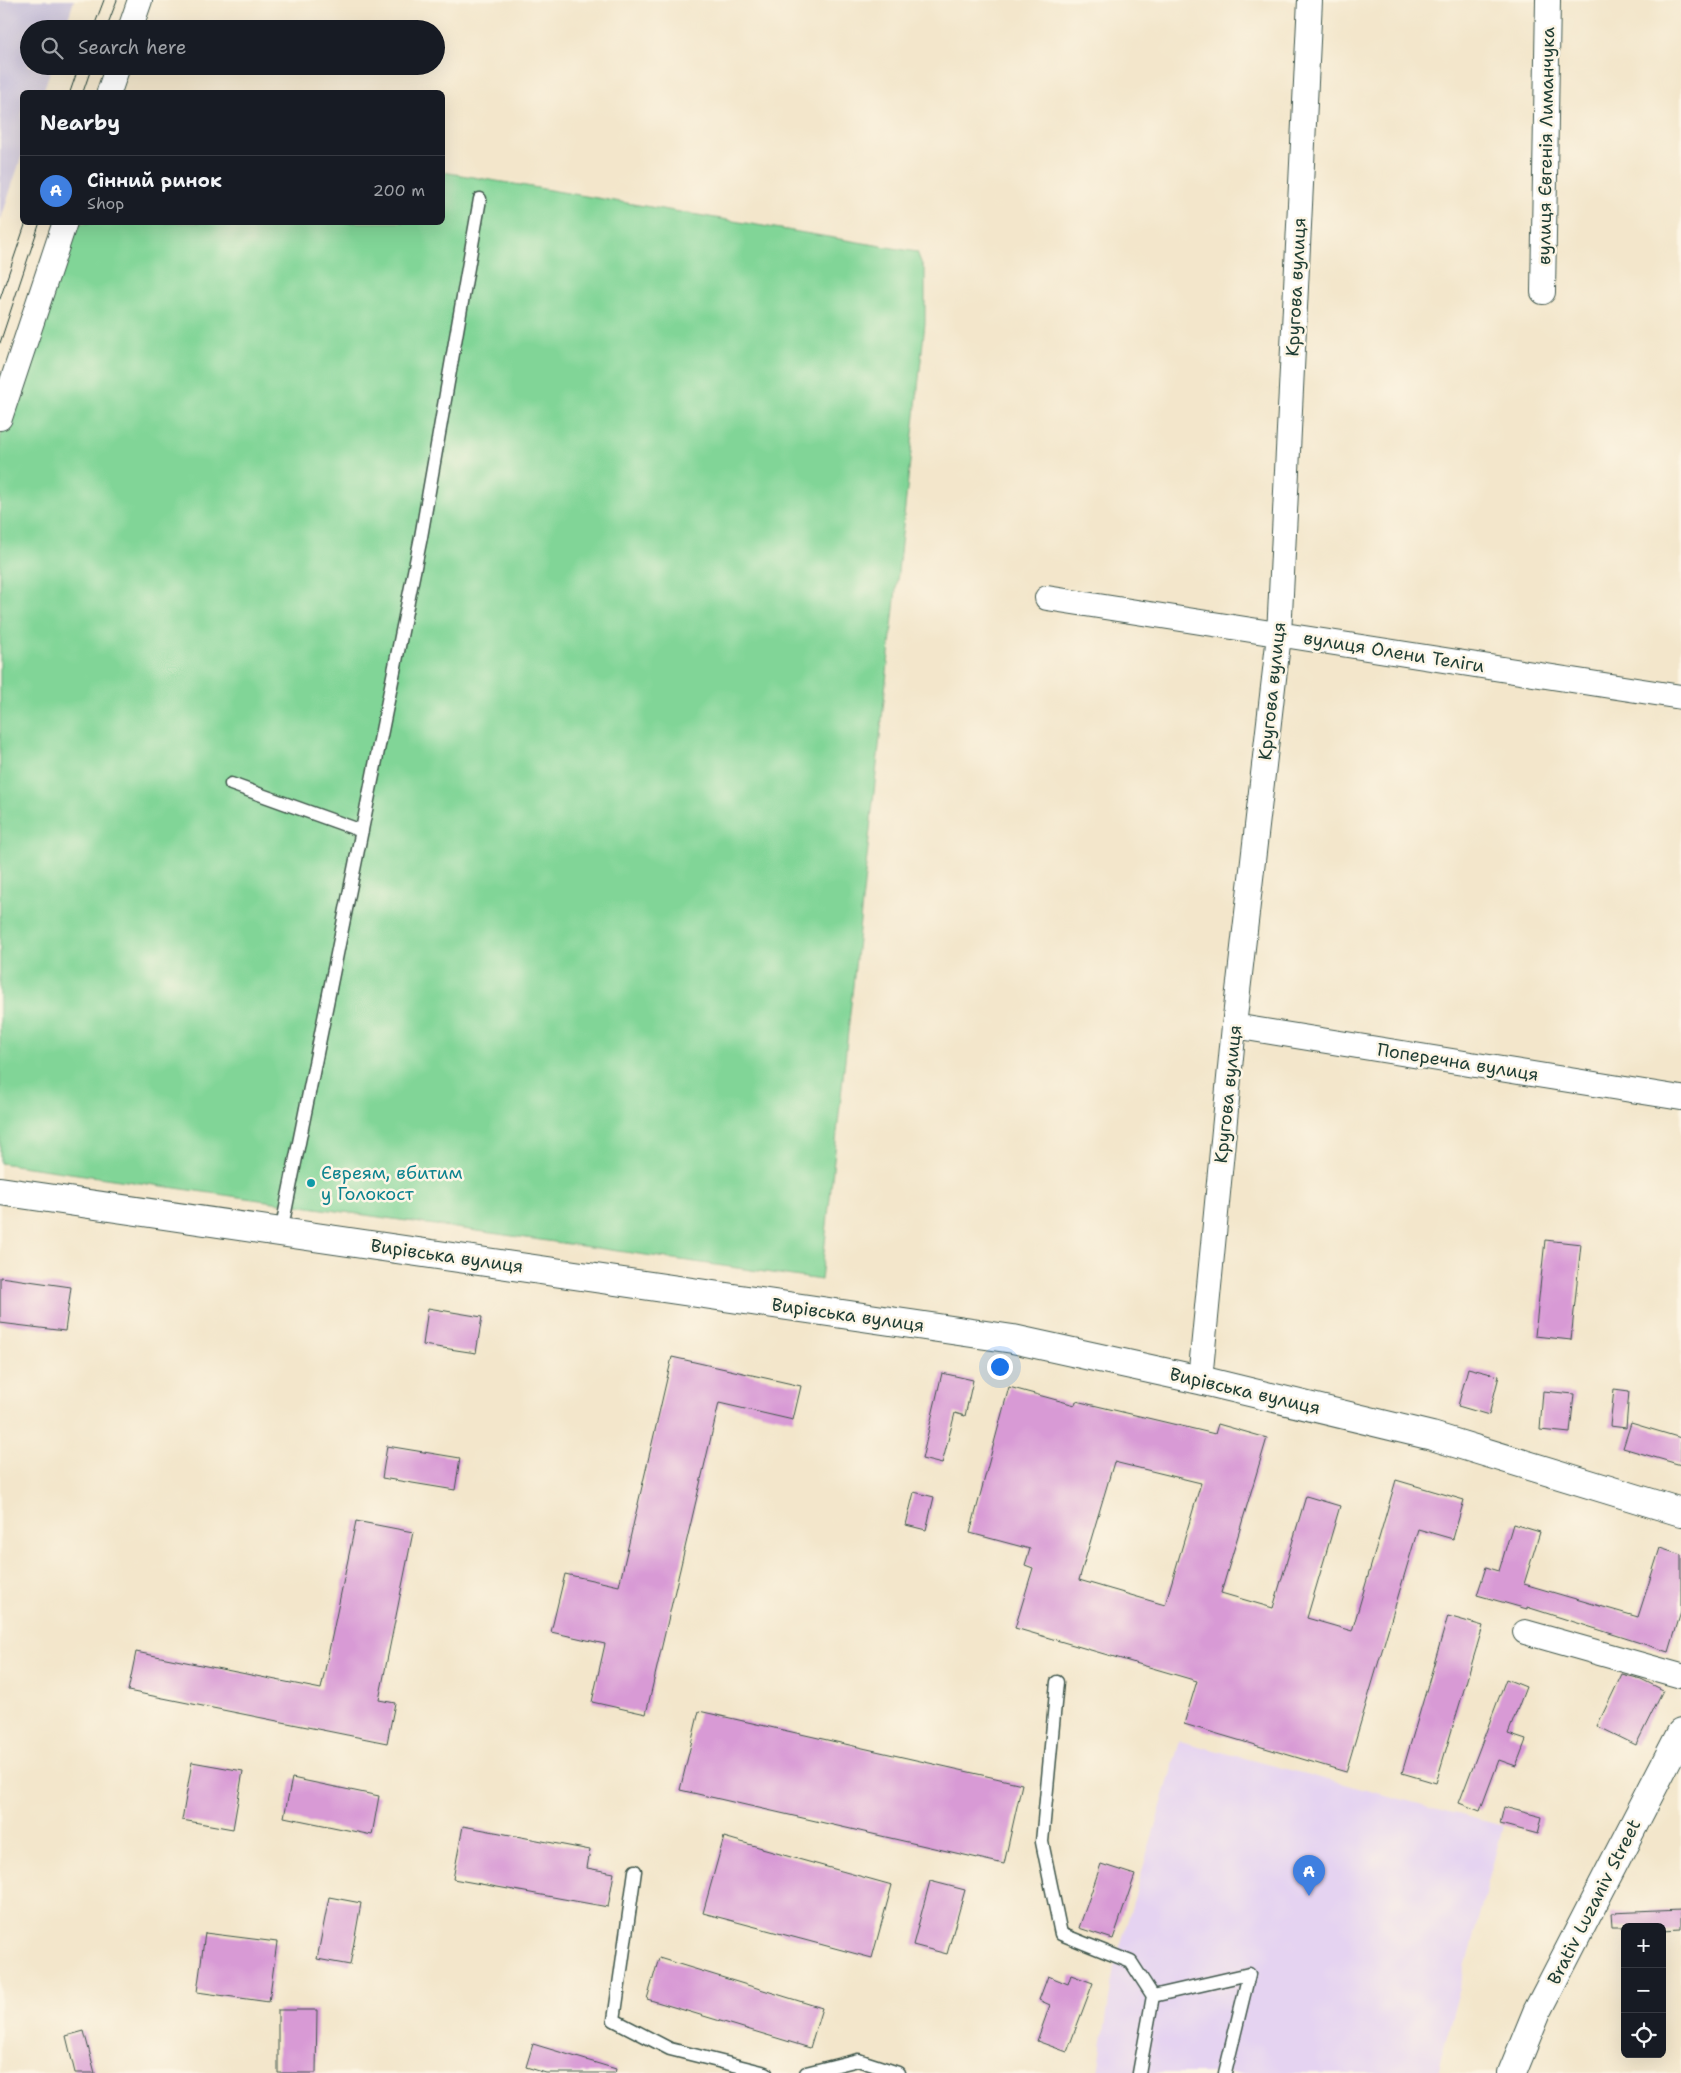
<!DOCTYPE html>
<meta charset="utf-8">
<style>
:root{--surface:#171b24;--page:#242831;--text:#f1f3f6;--muted:#9ea1a6;--line:#363941;--accent:#db2777}
body{margin:0;font-family:"Shantell Sans",sans-serif;background:var(--page);color:var(--text)}
.controls{position:absolute;right:15px;bottom:15px;display:grid;overflow:hidden;border-radius:8px;box-shadow:0 5px 20px #0002}
.controls button{width:45px;height:45px;display:grid;place-items:center;padding:0;border:0;border-bottom:1px solid var(--line);background:var(--surface);color:var(--text);font:25px sans-serif}
.you{position:absolute;left:999px;top:1366px;width:18px;height:18px;margin:-12px;border:4px solid #fff;border-radius:50%;background:#1a73e8;box-shadow:0 0 0 8px #1a73e833}
.badge{display:grid;place-items:center;width:32px;height:32px;border-radius:50%;background:var(--accent);color:#fff;font-size:16px;font-weight:700}
.pin{position:absolute;translate:-50% -41px;filter:drop-shadow(0 1px 2px #0008)}
.pin::after{content:'';position:absolute;top:26px;width:18px;height:15px;background:inherit;clip-path:polygon(0 0,100% 0,50% 100%)}
.list{margin:0;padding:0;list-style:none}
h2{display:flex;justify-content:space-between;align-items:center;height:65px;margin:0;padding:0 20px;font-size:21px}
h2 small{font-size:16px;font-weight:400;color:var(--muted)}
.list li{display:grid;grid-template-columns:32px 1fr auto;gap:15px;align-items:center;box-sizing:border-box;height:70px;padding:0 20px;border-top:1px solid var(--line)}
.list b{display:block;font-size:19px;white-space:nowrap}
.list p{margin:0;font-size:16px;white-space:nowrap;color:var(--muted)}
.list em{font-size:16px;font-style:normal;color:var(--muted)}
.icon{flex:none;width:28px;height:28px;fill:none;stroke:currentColor;stroke-width:2;stroke-linecap:round;stroke-linejoin:round}
.map{position:relative;flex:none;width:1681px;height:2073px;overflow:hidden}
.search{position:absolute;background:var(--surface);box-shadow:0 5px 20px #0002;left:20px;top:20px;width:425px;height:55px;display:flex;align-items:center;gap:12px;box-sizing:border-box;padding:0 18px;border-radius:28px;color:var(--muted);font-size:19px}
.panel{position:absolute;background:var(--surface);box-shadow:0 5px 20px #0002;left:20px;top:90px;width:425px;height:135px;border-radius:8px}
.map>svg:first-child{display:block}
.built{fill:#e5d3f1}
.industrial{fill:#c7c0d9}
.green{fill:#81d597;stroke:#508966}
.building{fill:#d89ad5;fill-rule:evenodd}
.lines{fill:none;stroke-linecap:round;stroke-linejoin:round}
.lane-casing{stroke:#3f564b;stroke-width:15}
.street-casing{stroke:#3f564b;stroke-width:26}
.secondary-casing{stroke:#3f564b;stroke-width:30}
.lane{stroke:#fff;stroke-width:12}
.street{stroke:#fff;stroke-width:24}
.secondary{stroke:#fff;stroke-width:28}
.tram{stroke:#1f3d34;stroke-width:1}
.culture-dot{fill:#0f9aa8;stroke:#fcf5e5;stroke-width:2}
.labels{text-anchor:middle;stroke-width:5;stroke-linejoin:round;paint-order:stroke}
.street-label{font-size:18px;fill:#1f3d34;stroke:#fcf5e5}
.culture-label{font-size:18px;fill:#0d838f;stroke:#fcf5e5;text-anchor:start}
</style>
<div class="map">
<svg width="1681" height="2073" viewBox="0 0 1681 2073">
<rect width="100%" height="100%" fill="#fcf5e5"/>
<filter id="ink" filterUnits="userSpaceOnUse"><feTurbulence type="fractalNoise" baseFrequency=".02" numOctaves="2"/><feDisplacementMap in="SourceGraphic" scale="10" xChannelSelector="R" yChannelSelector="G"/><feConvolveMatrix kernelMatrix="1 2 1 2 8 2 1 2 1" color-interpolation-filters="sRGB"/></filter>
<filter id="wash" filterUnits="userSpaceOnUse"><feTurbulence type="fractalNoise" baseFrequency=".0096" numOctaves="4" result="noise"/><feDisplacementMap in="SourceGraphic" scale="20" xChannelSelector="R" yChannelSelector="G"/><feGaussianBlur stdDeviation="1.12" result="paint"/><feColorMatrix in="noise" values="0 0 0 0 0 0 0 0 0 0 0 0 0 0 0 0 0 1.4 0 .05"/><feComposite in="paint" operator="in"/></filter>
<g filter="url(#wash)">
<rect width="100%" height="100%" fill="#f3e6cb"/>
<path class="built" d="M 1180,1741 L 1503,1826 L 1437,2073 L 1098,2073 L 1114,1967 Z"/>
<path class="industrial" d="M 0,0 L 74,0 L 65,29 L 29,29 L 29,66 L 52,66 L 43,92 L 22,92 L 22,155 L 0,222 Z"/>
<path class="green" d="M 443,172 L 917,252 L 925,272 L 925,323 L 821,1280 L 0,1163 L 0,438 L 67,223 L 442,222 Z"/>
<g id="blocks">
<path class="building" d="M 1545,1240 L 1581,1244 L 1571,1340 L 1535,1336 Z
M 0,1277 L 71,1287 L 65,1331 L 0,1323 Z
M 428,1308 L 482,1317 L 476,1353 L 423,1345 Z
M 672,1357 L 801,1386 L 793,1420 L 719,1403 L 646,1714 L 592,1702 L 605,1644 L 551,1632 L 565,1574 L 619,1586 Z
M 1468,1368 L 1499,1376 L 1489,1415 L 1458,1406 Z
M 942,1373 L 973,1380 L 965,1416 L 955,1413 L 942,1464 L 922,1459 Z
M 1009,1387 L 1075,1405 L 1076,1401 L 1215,1434 L 1218,1424 L 1267,1438 L 1221,1593 L 1273,1608 L 1306,1496 L 1340,1506 L 1307,1618 L 1352,1631 L 1396,1480 L 1464,1500 L 1453,1539 L 1418,1529 L 1346,1772 L 1184,1724 L 1197,1681 L 1015,1628 L 1033,1568 L 1025,1565 L 1030,1549 L 970,1533 ZM 1114,1462 L 1201,1483 L 1165,1605 L 1079,1580 Z
M 1614,1389 L 1629,1391 L 1626,1428 L 1610,1426 Z
M 1543,1391 L 1574,1394 L 1570,1433 L 1540,1430 Z
M 1631,1423 L 1681,1438 L 1681,1465 L 1623,1448 Z
M 387,1446 L 460,1458 L 455,1490 L 382,1478 Z
M 914,1492 L 934,1497 L 926,1530 L 906,1525 Z
M 356,1521 L 413,1532 L 379,1700 L 395,1703 L 387,1743 L 128,1691 L 136,1652 L 321,1689 Z
M 1513,1524 L 1540,1532 L 1524,1584 L 1638,1617 L 1660,1548 L 1681,1555 L 1681,1612 L 1669,1652 L 1527,1607 L 1527,1609 L 1477,1595 L 1486,1567 L 1499,1571 Z
M 1448,1616 L 1483,1626 L 1436,1783 L 1402,1773 Z
M 1622,1674 L 1641,1679 L 1663,1690 L 1636,1745 L 1597,1726 Z
M 1506,1679 L 1526,1687 L 1508,1734 L 1526,1740 L 1516,1766 L 1499,1760 L 1480,1811 L 1459,1803 Z
M 699,1711 L 1022,1784 L 1004,1864 L 680,1790 Z
M 192,1762 L 243,1771 L 233,1829 L 182,1820 Z
M 292,1778 L 379,1796 L 372,1835 L 284,1817 Z
M 1504,1807 L 1542,1817 L 1538,1834 L 1500,1824 Z
M 463,1826 L 590,1850 L 587,1868 L 614,1873 L 608,1907 L 453,1879 Z
M 724,1837 L 762,1848 L 762,1849 L 892,1885 L 872,1958 L 703,1913 Z
M 1101,1864 L 1135,1875 L 1113,1939 L 1079,1928 Z
M 930,1881 L 965,1890 L 947,1954 L 913,1945 Z
M 329,1897 L 361,1903 L 350,1965 L 317,1959 Z
M 1681,1910 L 1681,1930 L 1662,1931 L 1662,1927 L 1612,1927 L 1611,1913 Z
M 205,1933 L 277,1942 L 269,2002 L 197,1992 Z
M 659,1958 L 822,2008 L 810,2048 L 647,1999 Z
M 1071,1975 L 1093,1983 L 1067,2052 L 1037,2041 L 1050,2005 L 1039,2000 L 1048,1976 L 1068,1984 Z
M 278,2010 L 317,2010 L 316,2073 L 278,2073 Z
M 84,2031 L 95,2073 L 75,2073 L 66,2036 Z
M 533,2044 L 616,2069 L 615,2073 L 546,2073 L 526,2067 Z"/>
</g>
</g>
<g filter="url(#ink)">
<use href="#blocks" fill-opacity="0" stroke="#3f564b" stroke-width="1"/>
<g class="lines">
<defs>
<path id="lane" d="M 231,784 L 362,831
M 281,1232 L 421,537 L 480,199
M 1057,1682 L 1042,1842 L 1061,1934 L 1131,1962 L 1153,1996
M 635,1871 L 614,2020 L 670,2049 L 766,2073
M 806,2073 L 858,2060 L 898,2073
M 1139,2073 L 1153,1996 L 1249,1974 L 1225,2073"/>
<path id="street" d="M 130,29 L 140,0
M 109,92 L 118,66
M 1543,292 L 1548,0
M 0,418 L 65,222
M 1047,598 L 1681,697
M 1234,1026 L 1681,1098
M 1200,1380 L 1234,1026 L 1279,635 L 1310,0
M 1525,1632 L 1681,1676"/>
<path id="secondary" d="M 0,1191 L 1013,1339 L 1200,1380 L 1432,1436 L 1681,1512
M 1512,2073 L 1537,2012 L 1681,1733"/>
</defs>
<use href="#lane" class="lane-casing"/>
<use href="#street" class="street-casing"/>
<use href="#secondary" class="secondary-casing"/>
<use href="#lane" class="lane"/>
<use href="#street" class="street"/>
<use href="#secondary" class="secondary"/>
<path class="tram" d="M 93,29 L 104,0
M 106,29 L 117,0
M 70,92 L 79,66
M 83,92 L 92,66
M 0,299 L 26,222
M 0,343 L 40,222"/>
</g>
</g>
<circle class="culture-dot" cx="311" cy="1183" r="5"/>
<g class="labels">
<g class="street-label">
<text transform="translate(1546 146) rotate(-89)" y="6">вулиця Євгенія Лиманчука</text>
<text transform="translate(1296 287) rotate(-87)" y="6">Кругова вулиця</text>
<text transform="translate(1394 652) rotate(9)" y="6">вулиця Олени Теліги</text>
<text transform="translate(1272 691) rotate(-84)" y="6">Кругова вулиця</text>
<text transform="translate(1458 1062) rotate(9)" y="6">Поперечна вулиця</text>
<text transform="translate(1228 1094) rotate(-84)" y="6">Кругова вулиця</text>
<text transform="translate(447 1256) rotate(8)" y="6">Вирівська вулиця</text>
<text transform="translate(848 1315) rotate(8)" y="6">Вирівська вулиця</text>
<text transform="translate(1245 1391) rotate(13)" y="6">Вирівська вулиця</text>
<text transform="translate(1594 1902) rotate(-63)" y="6">Brativ Luzaniv Street</text>
</g>
<g class="culture-label">
<text x="321" y="1179">Євреям, вбитим<tspan x="321" dy="21">у Голокост</tspan></text>
</g>
</g>
</svg>
<div class="controls">
<button>+</button>
<button>−</button>
<button><svg class="icon" aria-label="locate" viewBox="0 0 24 24"><circle cx="12" cy="12" r="6"/><path d="M12 2v4M12 18v4M2 12h4M18 12h4"/></svg></button>
</div>
<div class="you"></div>
<div class="pin badge" style="left:1309px;top:1896px;background:#3f7fe0">A</div>
<div class="search"><svg class="icon" aria-label="search" viewBox="0 0 24 24"><circle cx="10" cy="10" r="6"/><path d="M15 15l6 6"/></svg>Search here</div>
<section class="panel">
<h2>Nearby<small></small></h2>
<ul class="list">
<li><span class="badge" style="background:#3f7fe0">A</span><div><b>Сінний ринок</b><p>Shop</p></div><em>200 m</em></li>
</ul>
</section>
</div>
